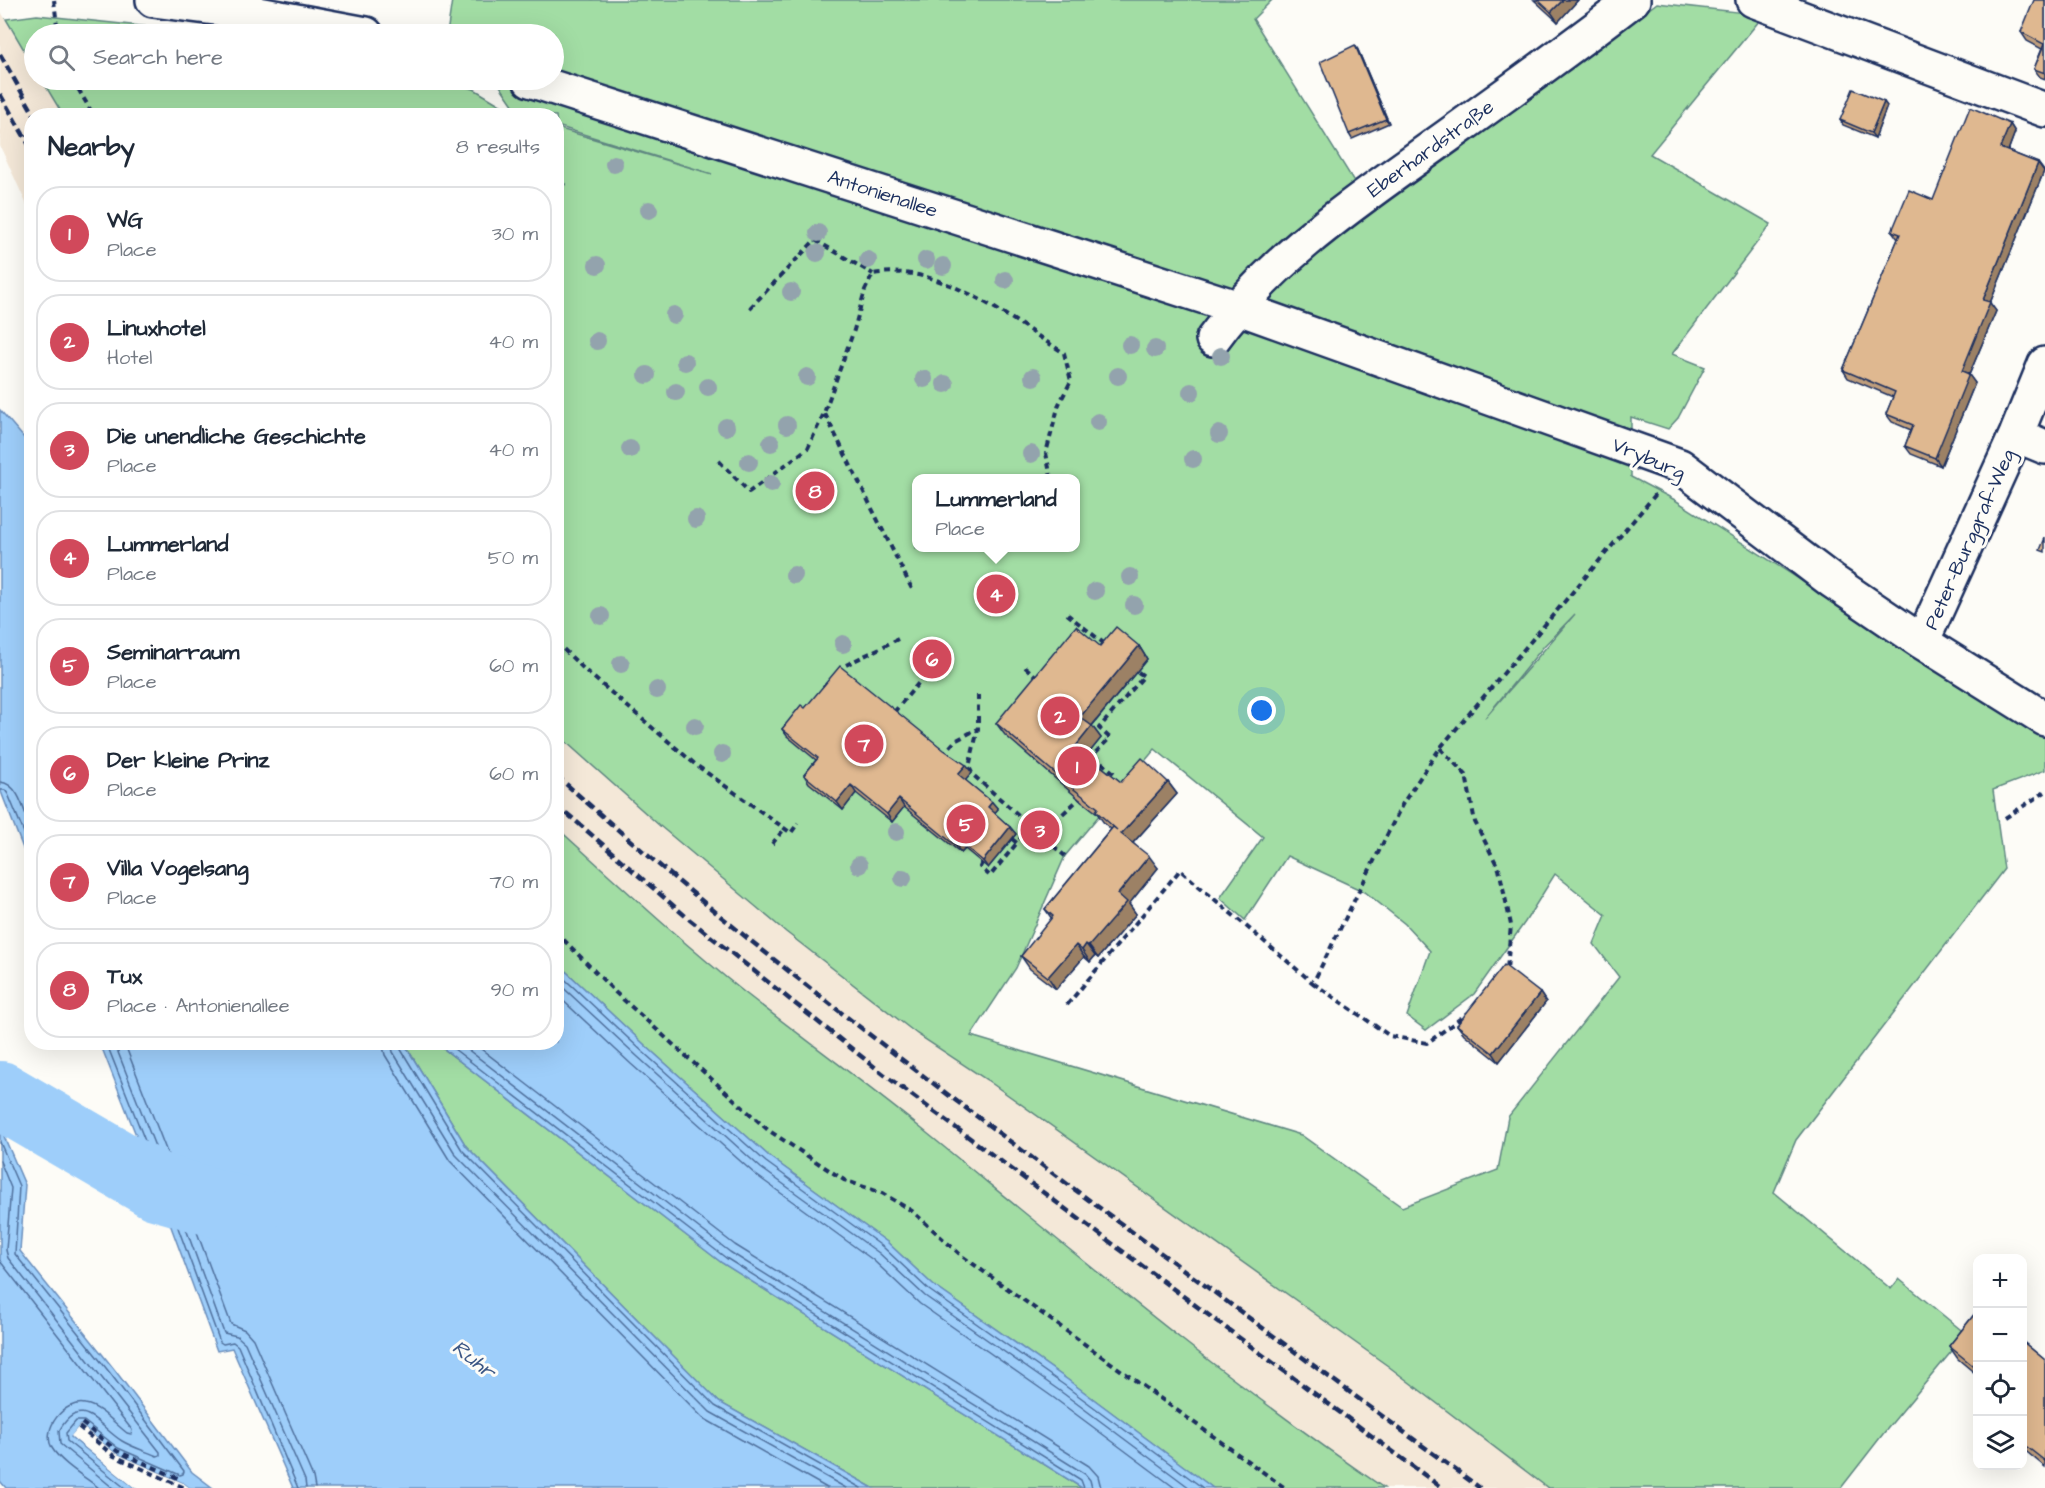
<!DOCTYPE html>
<meta charset="utf-8">
<style>
:root{--surface:#fff;--page:#f2f2f3;--text:#1f2937;--muted:#747a83;--line:#e0e1e3;--accent:#d1495b}
body{margin:0;font-family:"Architects Daughter",sans-serif;background:var(--page);color:var(--text)}
.controls{position:absolute;right:18px;bottom:18px;display:grid;overflow:hidden;border-radius:12px;box-shadow:0 6px 24px #0002}
.controls button{width:54px;height:54px;display:grid;place-items:center;padding:0;border:0;border-bottom:2px solid var(--line);background:var(--surface);color:var(--text);font:30px sans-serif}
.you{position:absolute;left:1262px;top:711px;width:21px;height:21px;margin:-15px;border:4px solid #fff;border-radius:50%;background:#1a73e8;box-shadow:0 0 0 9px #1a73e833}
.badge{display:grid;place-items:center;width:39px;height:39px;border-radius:50%;background:var(--accent);color:#fff;font-size:20px;font-weight:700}
.pin{position:absolute;translate:-50% -50%;border:3px solid #fff;box-shadow:0 2px 6px #0006}
.popup{position:absolute;left:912px;top:474px;width:168px;height:78px;box-sizing:border-box;display:grid;place-content:center;border-radius:12px;background:var(--surface);filter:drop-shadow(0 2px 4px #0005);font-size:20px;white-space:nowrap;color:var(--muted)}
.popup b{font-size:22px;color:var(--text)}
.popup::after{content:'';position:absolute;left:50%;top:100%;margin-left:-12px;border:12px solid transparent;border-top-color:var(--surface)}
.list{margin:0;padding:0;list-style:none}
h2{display:flex;justify-content:space-between;align-items:center;height:78px;margin:0;padding:0 24px;font-size:26px}
h2 small{font-size:20px;font-weight:400;color:var(--muted)}
.list li{display:grid;grid-template-columns:39px 1fr auto;gap:18px;align-items:center;box-sizing:border-box;height:96px;margin:0 12px 12px;padding:0 12px;border:2px solid var(--line);border-radius:24px}
.list b{display:block;font-size:22px;white-space:nowrap}
.list p{margin:0;font-size:20px;white-space:nowrap;color:var(--muted)}
.list em{font-size:20px;font-style:normal;color:var(--muted)}
.icon{flex:none;width:33px;height:33px;fill:none;stroke:currentColor;stroke-width:2;stroke-linecap:round;stroke-linejoin:round}
.map{position:relative;flex:none;width:2045px;height:1488px;overflow:hidden}
.search{position:absolute;background:var(--surface);box-shadow:0 6px 24px #0002;left:24px;top:24px;width:540px;height:66px;display:flex;align-items:center;gap:15px;box-sizing:border-box;padding:0 21px;border-radius:33px;color:var(--muted);font-size:22px}
.panel{position:absolute;background:var(--surface);box-shadow:0 6px 24px #0002;left:24px;top:108px;width:540px;height:942px;border-radius:24px}
.map>svg:first-child{display:block}
.built{fill:#f4e8d8}
.green{fill:#a2dda4;stroke:#5e8681;stroke-width:1.5;fill-rule:evenodd}
.water{fill:#9ecefa;stroke:#6a8ebc;stroke-width:1.5}
.pier{fill:#fdfcf7}
.lines{fill:none;stroke-linecap:round;stroke-linejoin:round}
.shore{stroke:#4f6f9c;stroke-width:1.5}
.river{stroke:#9ecefa;stroke-width:68}
.minor-casing{stroke:#1b2f5e;stroke-width:38}
.path{stroke:#1b2f5e;stroke-width:4;stroke-dasharray:6 4.5;stroke-linecap:butt}
.minor{stroke:#fdfcf7;stroke-width:33}
.rail{stroke:#1b2f5e;stroke-width:4.5;stroke-dasharray:9 4.5;stroke-linecap:butt}
.tree{fill:#93a3ad}
.wall{fill:#c09e7c;stroke:#1b2f5e;stroke-width:1.5}
.shaded-wall{fill:#9c8165;stroke:#1b2f5e;stroke-width:1.5}
.building{fill:#dfb890;stroke:#1b2f5e;stroke-width:1.5}
.labels{text-anchor:middle;stroke-width:6;stroke-linejoin:round;paint-order:stroke}
.street-label{font-size:20px;fill:#1b2f5e;stroke:#fdfcf7}
.water-label{font-size:21px;font-style:italic;fill:#3c5785;stroke:#fdfcf7}
</style>
<div class="map">
<svg width="2045" height="1488" viewBox="0 0 2045 1488">
<rect width="100%" height="100%" fill="#fdfcf7"/>
<filter id="ink" filterUnits="userSpaceOnUse"><feTurbulence type="fractalNoise" baseFrequency=".0167" numOctaves="2"/><feDisplacementMap in="SourceGraphic" scale="12" xChannelSelector="R" yChannelSelector="G"/><feConvolveMatrix kernelMatrix="1 2 1 2 8 2 1 2 1" color-interpolation-filters="sRGB"/></filter>
<g filter="url(#ink)">
<path class="built" d="M 0,10 L 34,67 L 34,80 L 42,80 L 63,115 L 32,116 L 31,214 L 0,146 Z
M 556,734 L 786,932 L 917,1034 L 987,1080 L 1388,1366 L 1548,1488 L 1384,1488 L 1328,1450 L 1186,1343 L 906,1116 L 743,991 L 676,936 L 557,827 Z"/>
<path class="green" d="M 452,0 L 1272,0 L 1253,19 L 1368,204 L 1591,53 L 1657,3 L 1764,15 L 1650,154 L 1771,224 L 1672,354 L 1705,367 L 1678,418 L 1668,429 L 1631,417 L 1631,477 L 1675,500 L 2045,736 L 2045,770 L 1993,790 L 2004,869 L 1796,1140 L 1774,1192 L 1891,1289 L 1899,1279 L 1966,1334 L 1883,1434 L 1841,1488 L 1548,1488 L 1388,1366 L 987,1080 L 917,1034 L 786,932 L 660,826 L 557,734 L 557,128 L 712,174 L 557,126 L 556,116 L 520,115 L 496,80 L 554,80 L 554,34 L 447,34 ZM 916,478 L 1076,478 L 1076,548 L 916,548 ZM 1575,614 L 1485,718 L 1544,646 ZM 1155,749 L 1263,837 L 1220,898 L 1245,920 L 1287,856 L 1365,892 L 1405,924 L 1430,951 L 1407,1016 L 1426,1030 L 1474,994 L 1525,922 L 1555,874 L 1606,915 L 1594,944 L 1619,977 L 1508,1117 L 1498,1170 L 1402,1207 L 1301,1135 L 971,1036 L 1016,968 L 1065,856 Z
M 37,15 L 216,34 L 34,34 L 34,67 L 6,19 Z
M 42,80 L 439,80 L 474,89 L 517,115 L 63,115 Z
M 556,827 C 618,883 679,940 744,992 C 803,1038 864,1082 922,1129 C 1073,1252 1222,1378 1384,1488 L 1213,1488 L 1068,1380 L 933,1285 L 887,1242 L 770,1157 L 647,1047 L 557,963 Z
M 404,1043 L 436,1043 L 722,1263 L 1082,1488 L 873,1488 L 719,1402 L 466,1146 Z"/>
<path class="water" d="M 0,410 L 31,446 L 31,869 L 0,789 Z
M 557,963 L 647,1047 L 770,1157 L 887,1242 L 933,1285 L 1068,1380 L 1213,1488 L 1082,1488 L 722,1263 L 436,1043 L 556,1042 Z
M 100,1043 L 404,1043 L 466,1146 L 719,1402 L 873,1488 L 293,1488 L 232,1348 L 217,1351 L 156,1186 Z
M 0,1127 L 25,1185 L 20,1251 L 114,1369 L 192,1472 L 213,1488 L 190,1488 L 183,1483 L 115,1453 L 80,1425 L 71,1437 L 135,1488 L 6,1488 L 0,1481 Z"/>
<path class="pier" d="M 80,1425 L 115,1453 L 183,1483 L 190,1488 L 185,1488 L 114,1456 L 81,1429 L 75,1436 L 138,1488 L 135,1488 L 71,1436 Z"/>
<g class="lines">
<path class="shore" d="M 0,782 C 20,783 25,816 32,832
M 0,790 L 5,790 L 8,794 L 32,852
M 556,971 L 643,1052 L 766,1162 L 883,1247 L 929,1290 L 1064,1385 L 1203,1488
M 556,981 L 638,1057 L 761,1168 L 879,1253 L 925,1296 L 1060,1391 L 1190,1488
M 556,994 L 631,1064 L 756,1175 L 873,1260 L 920,1304 L 1054,1398 L 1175,1488
M 106,1042 L 162,1184 L 220,1342 L 223,1344 L 233,1342 L 238,1346 L 298,1488
M 114,1042 L 169,1182 L 224,1333 L 237,1336 L 245,1343 L 305,1480 L 306,1488
M 124,1042 L 177,1178 L 231,1324 L 245,1330 L 253,1339 L 313,1477 L 315,1488
M 382,1042 L 385,1055 L 450,1161 L 703,1418 L 827,1488
M 391,1042 L 393,1052 L 456,1155 L 710,1412 L 846,1488
M 399,1042 L 400,1048 L 462,1150 L 715,1406 L 861,1488
M 445,1042 L 726,1258 L 1081,1480 L 1084,1488
M 458,1042 L 730,1252 L 1085,1474 L 1090,1480 L 1092,1488
M 472,1042 L 735,1245 L 1089,1466 L 1098,1476 L 1101,1488
M 0,1142 L 19,1186 L 15,1254 L 110,1373 L 184,1471 L 183,1474 L 180,1475 L 118,1448 L 84,1421 L 76,1421 L 66,1433 L 67,1441 L 125,1488
M 0,1161 L 11,1188 L 6,1250 L 8,1258 L 160,1452 L 160,1455 L 157,1456 C 145,1451 132,1447 122,1441 C 99,1427 81,1392 59,1431 L 60,1444 L 113,1488
M 0,1261 L 132,1430 L 131,1434 L 127,1433 C 115,1424 100,1406 85,1404 C 64,1400 41,1429 52,1448 C 60,1462 86,1478 99,1488"/>
<path class="river" d="M 0,1095 L 156,1186 L 247,1212"/>
<defs>
<path id="minor" d="M 153,0 L 253,13 L 366,34
M 1753,0 L 2045,110
M 530,80 L 1236,307 L 1680,466 L 1832,581 L 1922,642 L 2045,719
M 1213,339 C 1268,263 1344,210 1420,156 C 1491,105 1563,54 1633,0
M 2016,435 L 2045,447
M 1922,642 L 2016,435 L 2045,364"/>
</defs>
<use href="#minor" class="minor-casing"/>
<path class="path" d="M 54,0 L 58,34
M 73,80 L 94,116
M 556,179 L 566,184
M 750,308 L 815,240 L 873,274
M 825,414 L 912,589
M 719,461 L 749,492 L 808,448 L 824,413 L 854,330 L 865,290 L 873,274 C 941,262 1010,319 1064,353 L 1071,381 L 1059,404 L 1046,453 L 1051,478
M 1067,614 L 1106,645
M 556,642 L 586,671 L 696,765 L 791,833 L 798,823
M 846,665 L 898,639
M 1025,667 L 1038,678
M 978,695 L 978,729 L 969,767 L 973,775 L 1065,856
M 894,712 L 922,679
M 1440,748 L 1466,775 L 1475,822 L 1499,869 L 1511,925 L 1507,969
M 943,755 L 955,741 L 977,729
M 1114,773 L 1093,755 L 1110,738 L 1099,728 L 1144,676 L 1135,670
M 2005,818 L 2045,792
M 1012,839 L 1017,843 L 1030,827 L 1056,820 L 1079,799
M 772,844 L 785,828
M 982,863 L 980,867 L 990,876 L 1017,843
M 556,932 L 615,992 L 768,1130 L 844,1180 L 882,1193 L 912,1211 L 962,1256 L 1285,1488
M 1313,983 L 1390,1036 L 1427,1043 L 1468,1013
M 1067,1005 L 1180,870 L 1313,983 L 1403,803 L 1440,748 L 1656,494
M 82,1423 L 117,1451 L 180,1479
M 79,1427 L 114,1456 L 185,1488"/>
<use href="#minor" class="minor"/>
<path class="rail" d="M 0,54 L 35,116
M 0,94 L 32,150
M 556,775 C 728,930 912,1069 1097,1206 C 1225,1300 1352,1394 1480,1488
M 556,804 L 690,920 L 886,1076 L 1442,1488"/>
</g>
<g class="tree">
<circle cx="614" cy="164" r="9"/>
<circle cx="649" cy="210" r="9"/>
<circle cx="818" cy="233" r="9"/>
<circle cx="817" cy="253" r="9"/>
<circle cx="868" cy="260" r="9"/>
<circle cx="926" cy="260" r="9"/>
<circle cx="597" cy="265" r="9"/>
<circle cx="943" cy="266" r="9"/>
<circle cx="1005" cy="280" r="9"/>
<circle cx="791" cy="292" r="9"/>
<circle cx="674" cy="315" r="9"/>
<circle cx="597" cy="341" r="9"/>
<circle cx="1130" cy="345" r="9"/>
<circle cx="1155" cy="349" r="9"/>
<circle cx="1221" cy="356" r="9"/>
<circle cx="685" cy="362" r="9"/>
<circle cx="647" cy="375" r="9"/>
<circle cx="1118" cy="376" r="9"/>
<circle cx="807" cy="377" r="9"/>
<circle cx="1033" cy="377" r="9"/>
<circle cx="924" cy="379" r="9"/>
<circle cx="945" cy="384" r="9"/>
<circle cx="708" cy="387" r="9"/>
<circle cx="676" cy="392" r="9"/>
<circle cx="1191" cy="392" r="9"/>
<circle cx="1098" cy="422" r="9"/>
<circle cx="787" cy="425" r="9"/>
<circle cx="726" cy="427" r="9"/>
<circle cx="1219" cy="434" r="9"/>
<circle cx="771" cy="443" r="9"/>
<circle cx="630" cy="449" r="9"/>
<circle cx="1031" cy="454" r="9"/>
<circle cx="1193" cy="459" r="9"/>
<circle cx="749" cy="462" r="9"/>
<circle cx="825" cy="483" r="9"/>
<circle cx="771" cy="484" r="9"/>
<circle cx="696" cy="519" r="9"/>
<circle cx="794" cy="575" r="9"/>
<circle cx="1130" cy="577" r="9"/>
<circle cx="1095" cy="591" r="9"/>
<circle cx="1134" cy="605" r="9"/>
<circle cx="601" cy="616" r="9"/>
<circle cx="843" cy="644" r="9"/>
<circle cx="621" cy="664" r="9"/>
<circle cx="657" cy="690" r="9"/>
<circle cx="695" cy="726" r="9"/>
<circle cx="722" cy="754" r="9"/>
<circle cx="896" cy="832" r="9"/>
<circle cx="859" cy="865" r="9"/>
<circle cx="903" cy="878" r="9"/>
</g>
<path class="wall" d="M 1534,0 L 1578,0 L 1558,22 Z
M 2045,0 L 2045,79 L 2040,77 L 2034,69 L 2042,49 L 2027,41 L 2021,32 Z
M 1358,50 L 1389,123 L 1352,139 L 1349,134 Z
M 1884,102 L 1887,106 L 1875,138 L 1843,125 L 1840,120 Z
M 2010,124 L 2015,132 L 2008,151 L 2038,163 L 2044,171 L 1990,303 L 1996,311 L 1969,375 L 1975,383 L 1941,466 L 1911,454 L 1905,446 L 1911,430 L 1892,422 L 1886,414 L 1893,397 L 1848,378 L 1843,370 L 1898,239 L 1892,231 L 1933,200 Z
M 1139,646 L 1147,659 L 1092,726 L 1101,738 L 1087,755 L 1121,782 L 1168,782 L 1177,794 L 1133,843 L 1158,868 L 1129,904 L 1136,914 L 1098,958 L 1095,956 L 1090,962 L 1084,957 L 1056,989 L 1030,969 L 1021,956 L 1052,919 L 1045,909 L 1111,829 L 1104,823 L 1097,813 L 1079,799 L 1005,735 L 996,723 Z
M 805,708 L 972,773 L 965,780 L 992,802 L 998,809 L 994,813 L 1010,827 L 1016,834 L 988,868 L 965,849 L 961,853 L 904,807 L 892,822 L 856,793 L 843,810 L 809,783 L 804,775 L 816,760 L 787,736 L 782,729 Z
M 1540,993 L 1546,1002 L 1499,1062 L 1464,1034 L 1457,1025 Z
M 1977,1311 L 1977,1375 L 1958,1359 L 1949,1346 Z
M 2022,1341 L 2045,1360 L 2045,1467 L 2022,1448 Z"/>
<path class="shaded-wall" d="M 1563,0 L 1578,0 L 1558,22 L 1551,12 Z
M 1355,45 L 1358,50 L 1389,123 L 1386,119 Z
M 1884,102 L 1887,106 L 1875,138 L 1871,133 Z
M 2010,124 L 2015,132 L 2006,156 L 2000,148 Z
M 2038,163 L 2044,171 L 1990,303 L 1996,311 L 1969,375 L 1975,383 L 1941,466 L 1935,458 L 1983,300 Z
M 1139,646 L 1147,659 L 1089,729 L 1080,717 Z
M 1092,726 L 1101,738 L 1085,758 L 1076,746 Z
M 966,765 L 972,773 L 964,782 L 958,774 Z
M 1168,782 L 1177,794 L 1130,846 L 1121,834 Z
M 851,785 L 856,793 L 843,810 L 837,802 Z
M 899,799 L 904,807 L 892,822 L 887,814 Z
M 992,802 L 998,809 L 993,815 L 988,807 Z
M 1010,827 L 1016,834 L 988,868 L 983,861 Z
M 960,842 L 965,849 L 961,853 L 956,846 Z
M 1149,856 L 1158,868 L 1129,904 L 1136,914 L 1098,958 L 1089,946 L 1118,894 Z
M 1086,944 L 1095,956 L 1090,962 L 1082,950 Z
M 1076,945 L 1084,957 L 1056,989 L 1048,977 Z
M 1540,993 L 1546,1002 L 1499,1062 L 1493,1053 Z"/>
<path class="building" d="M 1538,0 L 1563,0 L 1551,12 Z
M 2034,0 L 2045,0 L 2045,73 L 2034,69 L 2044,44 L 2021,32 Z
M 1355,45 L 1386,119 L 1349,134 L 1320,62 Z
M 1853,89 L 1884,102 L 1871,133 L 1840,120 Z
M 1970,107 L 2010,124 L 2000,148 L 2038,163 L 1983,300 L 1990,302 L 1962,371 L 1969,374 L 1935,458 L 1905,446 L 1913,425 L 1886,414 L 1895,392 L 1843,370 L 1900,234 L 1892,231 L 1909,190 L 1933,200 Z
M 2045,538 L 2045,552 L 2040,550 Z
M 1076,626 L 1100,646 L 1116,627 L 1139,646 L 1080,717 L 1092,726 L 1076,746 L 1121,782 L 1142,758 L 1168,782 L 1121,834 L 1149,856 L 1118,894 L 1127,902 L 1089,946 L 1086,944 L 1082,950 L 1076,945 L 1048,977 L 1021,956 L 1053,916 L 1045,909 L 1113,827 L 1117,830 L 1096,811 L 1098,808 L 1070,786 L 996,723 Z
M 840,666 L 944,750 L 966,765 L 958,774 L 992,802 L 988,807 L 1010,827 L 983,861 L 960,842 L 956,846 L 899,799 L 887,814 L 851,785 L 837,802 L 804,775 L 818,758 L 782,729 L 801,705 L 805,708 Z
M 1504,965 L 1540,993 L 1493,1053 L 1457,1025 Z
M 1977,1311 L 1977,1369 L 1949,1346 Z
M 2022,1341 L 2045,1360 L 2045,1461 L 2022,1443 Z"/>
</g>
<g class="labels">
<g class="street-label">
<text transform="translate(1430 148) rotate(-36)" y="7">Eberhardstraße</text>
<text transform="translate(883 193) rotate(18)" y="7">Antonienallee</text>
<text transform="translate(1649 458) rotate(23)" y="7">Vryburg</text>
<text transform="translate(1969 539) rotate(-66)" y="7">Peter-Burggraf-Weg</text>
</g>
<g class="water-label">
<text transform="translate(474 1359) rotate(38)" y="7">Ruhr</text>
</g>
</g>
</svg>
<div class="controls">
<button>+</button>
<button>−</button>
<button><svg class="icon" aria-label="locate" viewBox="0 0 24 24"><circle cx="12" cy="12" r="6"/><path d="M12 2v4M12 18v4M2 12h4M18 12h4"/></svg></button>
<button><svg class="icon" aria-label="layers" viewBox="0 0 24 24"><path d="M12 4l9 5-9 5-9-5zM3 14l9 5 9-5"/></svg></button>
</div>
<div class="you"></div>
<div class="pin badge" style="left:1077px;top:766px">1</div>
<div class="pin badge" style="left:1060px;top:716px">2</div>
<div class="pin badge" style="left:1040px;top:830px">3</div>
<div class="pin badge" style="left:996px;top:594px">4</div>
<div class="popup"><b>Lummerland</b>Place</div>
<div class="pin badge" style="left:966px;top:824px">5</div>
<div class="pin badge" style="left:932px;top:659px">6</div>
<div class="pin badge" style="left:864px;top:744px">7</div>
<div class="pin badge" style="left:815px;top:491px">8</div>
<div class="search"><svg class="icon" aria-label="search" viewBox="0 0 24 24"><circle cx="10" cy="10" r="6"/><path d="M15 15l6 6"/></svg>Search here</div>
<section class="panel">
<h2>Nearby<small>8 results</small></h2>
<ul class="list">
<li><span class="badge">1</span><div><b>WG</b><p>Place</p></div><em>30 m</em></li>
<li><span class="badge">2</span><div><b>Linuxhotel</b><p>Hotel</p></div><em>40 m</em></li>
<li><span class="badge">3</span><div><b>Die unendliche Geschichte</b><p>Place</p></div><em>40 m</em></li>
<li><span class="badge">4</span><div><b>Lummerland</b><p>Place</p></div><em>50 m</em></li>
<li><span class="badge">5</span><div><b>Seminarraum</b><p>Place</p></div><em>60 m</em></li>
<li><span class="badge">6</span><div><b>Der kleine Prinz</b><p>Place</p></div><em>60 m</em></li>
<li><span class="badge">7</span><div><b>Villa Vogelsang</b><p>Place</p></div><em>70 m</em></li>
<li><span class="badge">8</span><div><b>Tux</b><p>Place · Antonienallee</p></div><em>90 m</em></li>
</ul>
</section>
</div>
